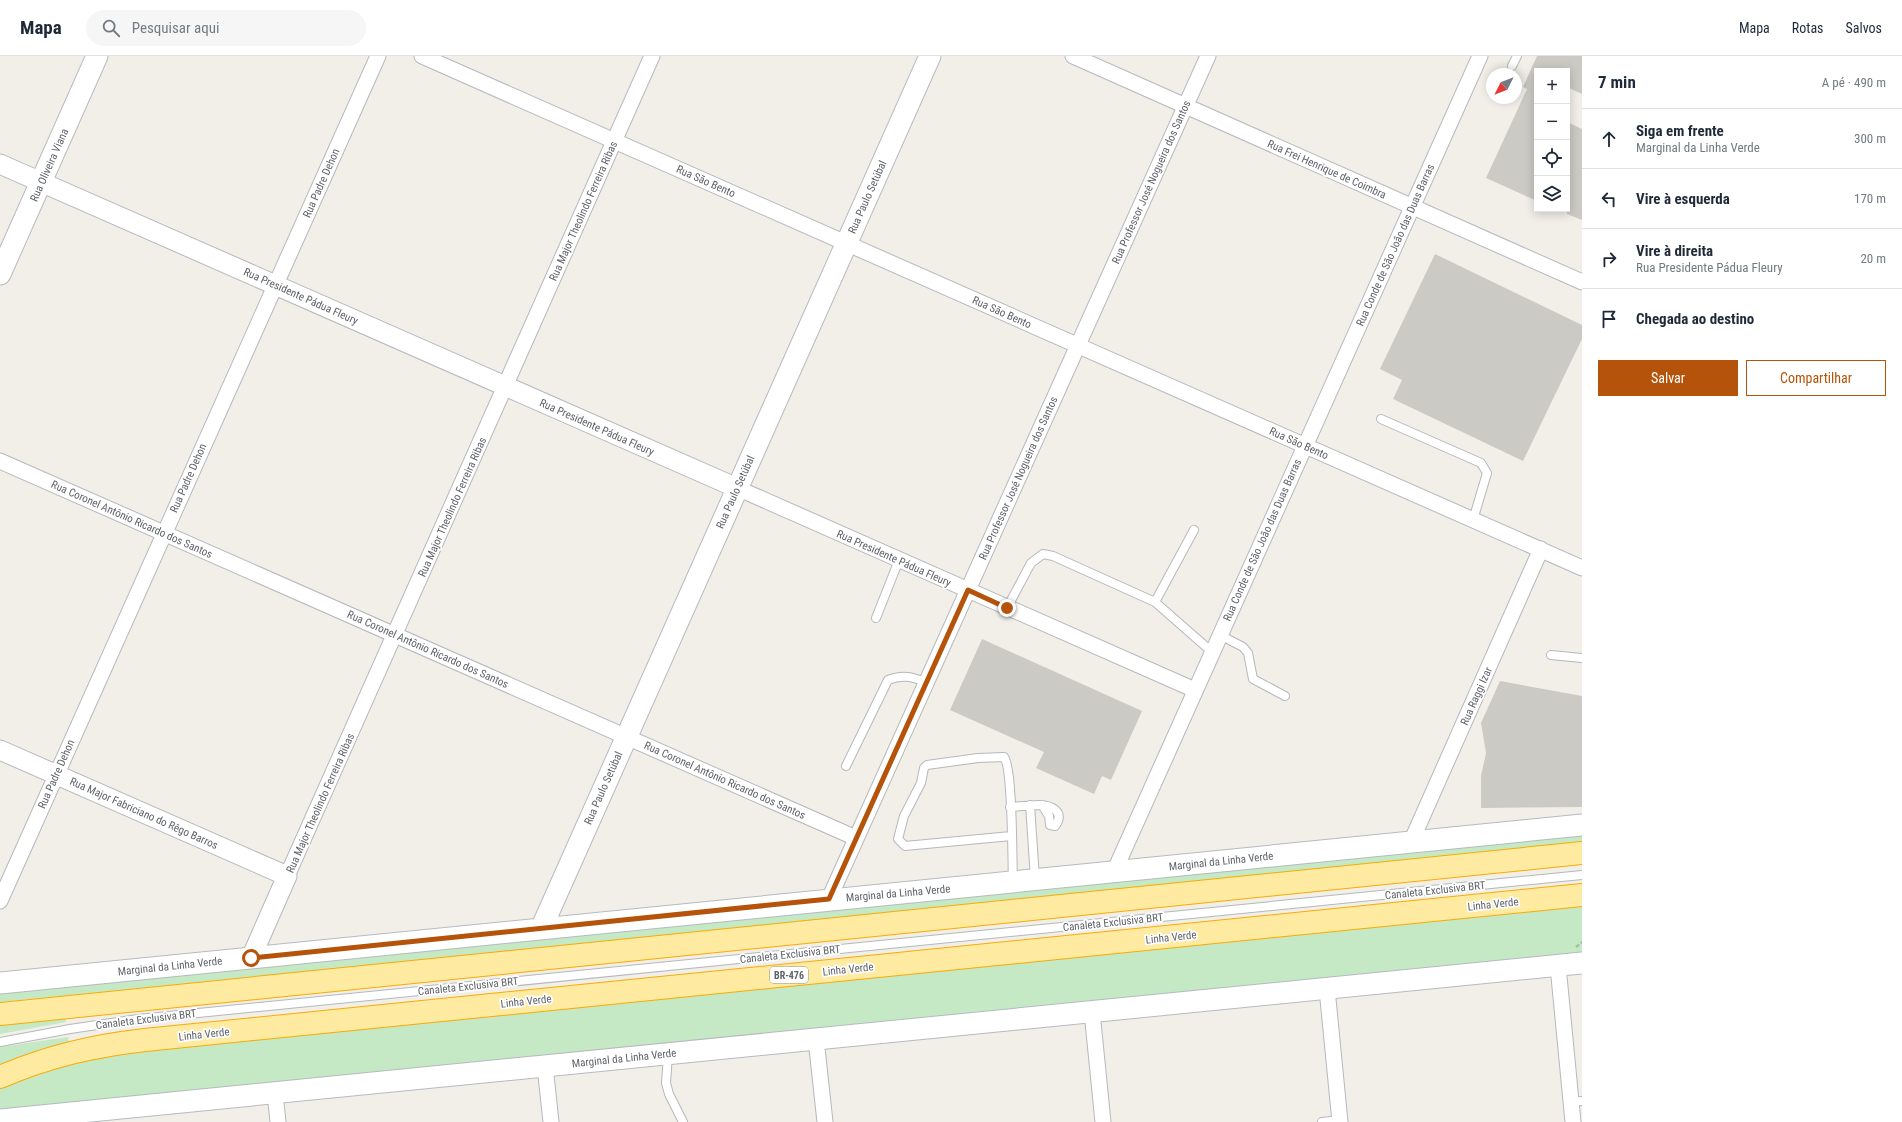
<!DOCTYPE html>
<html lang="pt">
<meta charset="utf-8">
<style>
:root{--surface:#fff;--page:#f6f6f7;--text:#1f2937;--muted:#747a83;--line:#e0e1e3;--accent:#b45309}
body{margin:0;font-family:"Roboto Condensed",sans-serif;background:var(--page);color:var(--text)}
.controls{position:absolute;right:12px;top:12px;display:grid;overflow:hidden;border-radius:0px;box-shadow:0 2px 10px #0003}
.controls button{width:36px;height:36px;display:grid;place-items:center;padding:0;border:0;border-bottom:1px solid var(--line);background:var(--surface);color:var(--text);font:20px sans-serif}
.compass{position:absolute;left:1486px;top:12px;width:36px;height:36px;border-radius:50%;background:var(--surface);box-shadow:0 2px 10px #0003;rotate:228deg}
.stop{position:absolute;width:12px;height:12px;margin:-9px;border:3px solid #b45309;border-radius:50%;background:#fff}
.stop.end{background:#b45309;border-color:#fff;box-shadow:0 1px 4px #0008}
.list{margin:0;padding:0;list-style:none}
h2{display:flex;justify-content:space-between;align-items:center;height:52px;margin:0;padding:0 16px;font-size:17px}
h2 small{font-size:13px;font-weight:400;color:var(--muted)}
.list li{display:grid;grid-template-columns:26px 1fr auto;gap:12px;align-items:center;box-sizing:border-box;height:60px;padding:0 16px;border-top:1px solid var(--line)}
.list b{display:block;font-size:15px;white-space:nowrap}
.list p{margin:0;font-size:13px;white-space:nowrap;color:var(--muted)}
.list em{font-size:13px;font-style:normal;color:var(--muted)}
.actions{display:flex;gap:8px;padding:12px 16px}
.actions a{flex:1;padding:9px 0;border:1px solid var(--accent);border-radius:0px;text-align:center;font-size:14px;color:var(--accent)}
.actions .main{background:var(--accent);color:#fff}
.icon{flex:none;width:22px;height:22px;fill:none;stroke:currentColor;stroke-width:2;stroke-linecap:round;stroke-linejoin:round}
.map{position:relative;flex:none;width:1582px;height:1066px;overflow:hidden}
header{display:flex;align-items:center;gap:24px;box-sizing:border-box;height:56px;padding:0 20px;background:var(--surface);border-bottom:1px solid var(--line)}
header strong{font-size:19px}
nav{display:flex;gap:22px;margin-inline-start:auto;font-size:14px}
.search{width:280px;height:36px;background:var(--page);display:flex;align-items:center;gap:10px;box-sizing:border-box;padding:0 14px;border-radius:22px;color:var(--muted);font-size:15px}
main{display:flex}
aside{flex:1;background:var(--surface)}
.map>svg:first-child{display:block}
.green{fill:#c5e8c5}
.building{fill:#cccac5}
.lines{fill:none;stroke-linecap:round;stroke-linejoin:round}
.service-casing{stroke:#b5b8bc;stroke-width:10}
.minor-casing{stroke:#b5b8bc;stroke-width:17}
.tertiary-casing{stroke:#b5b8bc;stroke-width:21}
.secondary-casing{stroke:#b6babf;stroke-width:23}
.trunk-casing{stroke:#f9ab00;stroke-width:24}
.path{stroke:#9cc7a9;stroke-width:2.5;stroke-dasharray:4 2;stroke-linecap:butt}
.service{stroke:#fff;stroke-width:8}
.minor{stroke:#fff;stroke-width:15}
.tertiary{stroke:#fff;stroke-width:19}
.secondary{stroke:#fff;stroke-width:21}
.trunk{stroke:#feeaa1;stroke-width:22}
.route{stroke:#b45309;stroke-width:5}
.labels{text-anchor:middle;stroke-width:3.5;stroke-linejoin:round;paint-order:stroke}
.shield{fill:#fff;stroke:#8f9295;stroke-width:1}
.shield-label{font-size:10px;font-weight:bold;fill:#5f6368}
.street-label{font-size:11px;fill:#5f6368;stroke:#fff}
</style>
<header>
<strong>Mapa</strong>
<div class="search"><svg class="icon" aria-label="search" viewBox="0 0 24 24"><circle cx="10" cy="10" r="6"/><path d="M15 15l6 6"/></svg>Pesquisar aqui</div>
<nav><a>Mapa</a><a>Rotas</a><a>Salvos</a></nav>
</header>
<main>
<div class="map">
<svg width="1582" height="1066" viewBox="0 0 1582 1066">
<rect width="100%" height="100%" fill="#f1efe8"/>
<path class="green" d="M 1582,775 L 1582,788 L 0,946 L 0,934 Z
M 1582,850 L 1582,899 L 0,1063 L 0,1030 L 69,1008 L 130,996 Z
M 65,960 L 66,966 L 0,978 L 0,967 Z
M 68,981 L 69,986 L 0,1008 L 0,991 Z"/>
<path class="building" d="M 1537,0 L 1582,0 L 1582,38 L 1567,31 L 1567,15 L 1537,15 L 1537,145 L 1486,122 L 1527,33 L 1523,31 Z
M 1567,66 L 1582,73 L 1582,164 L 1567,158 Z
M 1435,198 L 1582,269 L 1582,283 L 1523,405 L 1393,343 L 1402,324 L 1380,313 Z
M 982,583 L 1142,655 L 1111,724 L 1102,720 L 1094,738 L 1036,712 L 1044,696 L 950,654 Z
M 1500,625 L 1582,640 L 1582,751 L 1481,752 L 1481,720 L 1486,697 L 1481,667 Z"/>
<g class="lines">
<defs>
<path id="service" d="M 1512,10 L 1517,0
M 1381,363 L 1481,407 L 1487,417 L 1473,464
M 1155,546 L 1194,474
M 1007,552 L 1031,507 L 1043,498 L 1053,500 L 1155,546 L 1212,596
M 876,562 L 899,504
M 1220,579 L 1243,591 L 1248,597 L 1253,623 L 1285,640
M 1551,599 L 1582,602
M 846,710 L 888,624 C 903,618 912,621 926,626
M 1030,749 L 1035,823
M 1010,751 L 1039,749 C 1051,749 1066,756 1055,770 L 1050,769 L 1049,760 L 1042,749
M 1011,780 L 905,790 L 898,783 L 904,760 L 921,727 L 924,712 L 927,709 L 978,702 L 1004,701 C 1013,712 1012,805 1013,825
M 0,986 L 70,973 L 138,963 L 1582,819
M 668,999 L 666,1027 L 669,1038 L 683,1066
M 1571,1046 L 1582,1045
M 1322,1066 L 1340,1064"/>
<path id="minor" d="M 422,0 L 1582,512
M 1073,0 L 1582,226
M 0,405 L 856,782
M 737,432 L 1195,634
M 1411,786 L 1541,493
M 1114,816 L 1480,0
M 287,820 L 652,0
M 829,843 L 1208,0
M 0,845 L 378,0
M 1558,910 L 1573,1066
M 1327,933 L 1340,1066
M 1092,956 L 1103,1066
M 816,983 L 825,1066
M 545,1010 L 551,1066
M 275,1037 L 278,1066"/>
<path id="tertiary" d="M 0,108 L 737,432
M 0,694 L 287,820 L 251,902"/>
<path id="secondary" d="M 0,218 L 97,0
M 541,873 L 930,0
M 0,927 L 1582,769
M 0,1064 L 1582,907"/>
<path id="trunk" d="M 0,958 L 1582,797
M 0,1021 C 49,1000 93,990 145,984 L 1582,839"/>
</defs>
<use href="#service" class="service-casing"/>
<use href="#minor" class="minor-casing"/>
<use href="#tertiary" class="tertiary-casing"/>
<use href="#secondary" class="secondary-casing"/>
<use href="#trunk" class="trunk-casing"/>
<path class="path" d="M 1576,891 L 1582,886"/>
<use href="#service" class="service"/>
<use href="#minor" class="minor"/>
<use href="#tertiary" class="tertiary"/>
<use href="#secondary" class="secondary"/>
<use href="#trunk" class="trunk"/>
</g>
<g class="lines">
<path class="route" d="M 251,902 L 829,843 L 968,534 L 1007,552"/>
</g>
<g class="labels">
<rect class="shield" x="770" y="911" width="38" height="16" rx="3"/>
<g class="shield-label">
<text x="789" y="923">BR-476</text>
</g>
<g class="street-label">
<text transform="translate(49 109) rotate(-66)" y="4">Rua Oliveira Viana</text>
<text transform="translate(1327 113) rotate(24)" y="4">Rua Frei Henrique de Coimbra</text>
<text transform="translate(706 125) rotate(24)" y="4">Rua São Bento</text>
<text transform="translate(1151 126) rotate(-66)" y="4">Rua Professor José Nogueira dos Santos</text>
<text transform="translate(321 127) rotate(-66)" y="4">Rua Padre Dehon</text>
<text transform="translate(867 141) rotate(-66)" y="4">Rua Paulo Setúbal</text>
<text transform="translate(583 155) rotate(-66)" y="4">Rua Major Theolindo Ferreira Ribas</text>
<text transform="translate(1395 189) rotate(-66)" y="4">Rua Conde de São João das Duas Barras</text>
<text transform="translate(301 240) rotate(24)" y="4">Rua Presidente Pádua Fleury</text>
<text transform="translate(1002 256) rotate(24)" y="4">Rua São Bento</text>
<text transform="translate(597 371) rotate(24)" y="4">Rua Presidente Pádua Fleury</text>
<text transform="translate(1299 387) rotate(24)" y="4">Rua São Bento</text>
<text transform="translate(188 422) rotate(-66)" y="4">Rua Padre Dehon</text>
<text transform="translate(1018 422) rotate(-66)" y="4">Rua Professor José Nogueira dos Santos</text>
<text transform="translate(735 436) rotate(-66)" y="4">Rua Paulo Setúbal</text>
<text transform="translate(452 451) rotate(-66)" y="4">Rua Major Theolindo Ferreira Ribas</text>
<text transform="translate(132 463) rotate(24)" y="4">Rua Coronel Antônio Ricardo dos Santos</text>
<text transform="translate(1262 484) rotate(-66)" y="4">Rua Conde de São João das Duas Barras</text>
<text transform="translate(894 502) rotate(24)" y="4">Rua Presidente Pádua Fleury</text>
<text transform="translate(428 593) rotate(24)" y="4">Rua Coronel Antônio Ricardo dos Santos</text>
<text transform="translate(1476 640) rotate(-66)" y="4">Rua Raggi Izar</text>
<text transform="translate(56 718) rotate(-66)" y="4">Rua Padre Dehon</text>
<text transform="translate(725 724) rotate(24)" y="4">Rua Coronel Antônio Ricardo dos Santos</text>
<text transform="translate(603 732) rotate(-66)" y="4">Rua Paulo Setúbal</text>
<text transform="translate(320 747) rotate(-66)" y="4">Rua Major Theolindo Ferreira Ribas</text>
<text transform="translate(144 757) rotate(24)" y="4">Rua Major Fabriciano do Rêgo Barros</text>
<text transform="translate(1221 805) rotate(-6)" y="4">Marginal da Linha Verde</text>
<text transform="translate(1435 834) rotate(-6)" y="4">Canaleta Exclusiva BRT</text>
<text transform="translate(898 837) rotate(-5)" y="4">Marginal da Linha Verde</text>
<text transform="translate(1493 848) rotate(-6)" y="4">Linha Verde</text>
<text transform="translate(1113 866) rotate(-6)" y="4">Canaleta Exclusiva BRT</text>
<text transform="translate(1171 881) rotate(-6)" y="4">Linha Verde</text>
<text transform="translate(790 898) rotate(-6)" y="4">Canaleta Exclusiva BRT</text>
<text transform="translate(170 910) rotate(-6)" y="4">Marginal da Linha Verde</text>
<text transform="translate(848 913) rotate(-6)" y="4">Linha Verde</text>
<text transform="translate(468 930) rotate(-6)" y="4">Canaleta Exclusiva BRT</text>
<text transform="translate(526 945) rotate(-6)" y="4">Linha Verde</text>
<text transform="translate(146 963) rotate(-7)" y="4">Canaleta Exclusiva BRT</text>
<text transform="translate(204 978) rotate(-6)" y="4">Linha Verde</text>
<text transform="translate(624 1002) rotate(-6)" y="4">Marginal da Linha Verde</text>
</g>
</g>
</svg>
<div class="controls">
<button>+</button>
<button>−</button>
<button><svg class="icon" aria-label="locate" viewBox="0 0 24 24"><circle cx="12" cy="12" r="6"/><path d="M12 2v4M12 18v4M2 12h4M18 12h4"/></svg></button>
<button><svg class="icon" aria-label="layers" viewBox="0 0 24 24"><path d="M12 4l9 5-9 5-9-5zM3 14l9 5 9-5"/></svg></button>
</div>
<svg class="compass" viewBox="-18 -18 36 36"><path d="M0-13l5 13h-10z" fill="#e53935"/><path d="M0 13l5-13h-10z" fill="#747a83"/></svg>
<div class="stop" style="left:251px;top:902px"></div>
<div class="stop end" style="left:1007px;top:552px"></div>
</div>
<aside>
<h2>7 min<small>A pé · 490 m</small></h2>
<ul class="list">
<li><svg class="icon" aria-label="ahead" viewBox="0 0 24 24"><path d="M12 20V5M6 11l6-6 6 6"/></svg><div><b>Siga em frente</b><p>Marginal da Linha Verde</p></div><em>300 m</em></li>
<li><svg class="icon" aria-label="left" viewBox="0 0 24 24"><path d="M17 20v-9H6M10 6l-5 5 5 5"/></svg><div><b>Vire à esquerda</b></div><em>170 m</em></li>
<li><svg class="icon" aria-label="right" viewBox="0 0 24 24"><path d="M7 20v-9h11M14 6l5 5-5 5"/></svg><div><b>Vire à direita</b><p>Rua Presidente Pádua Fleury</p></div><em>20 m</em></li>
<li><svg class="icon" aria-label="arrive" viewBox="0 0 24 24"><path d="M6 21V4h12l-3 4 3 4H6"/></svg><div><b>Chegada ao destino</b></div></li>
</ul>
<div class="actions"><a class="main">Salvar</a><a>Compartilhar</a></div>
</aside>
</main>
